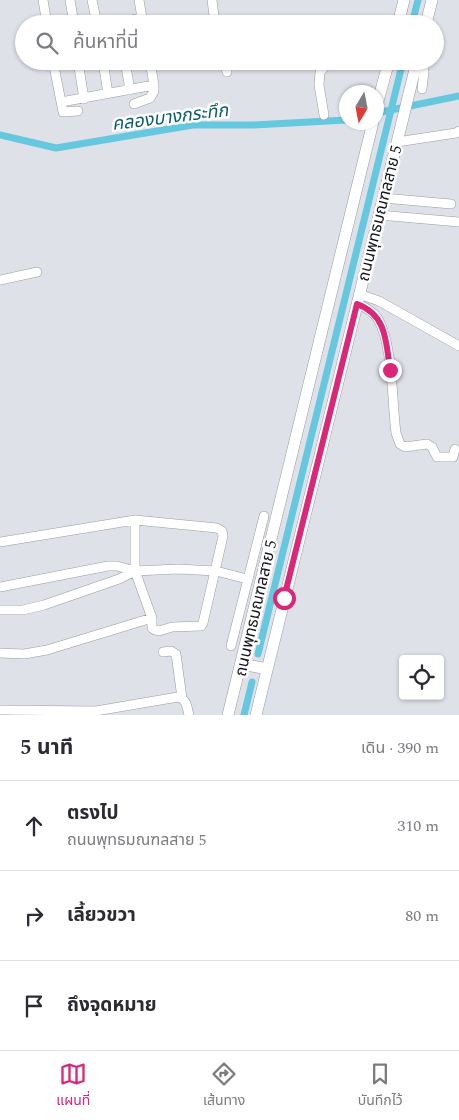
<!DOCTYPE html>
<html lang="th">
<meta charset="utf-8">
<style>
:root{--surface:#fff;--page:#f2f2f3;--text:#2b2b33;--muted:#7c7c81;--line:#e1e1e2;--accent:#db2777}
body{margin:0;font-family:Spectral,"Noto Sans Thai",serif;background:var(--page);color:var(--text)}
.controls{position:absolute;right:15px;bottom:15px;display:grid;overflow:hidden;border-radius:5px;box-shadow:0 1px 4px #0004}
.controls button{width:45px;height:45px;display:grid;place-items:center;padding:0;border:0;border-bottom:1px solid var(--line);background:var(--surface);color:var(--text);font:25px sans-serif}
.compass{position:absolute;left:339px;top:85px;width:45px;height:45px;border-radius:50%;background:var(--surface);box-shadow:0 1px 4px #0004;rotate:190deg}
.stop{position:absolute;width:15px;height:15px;margin:-11px;border:4px solid #db2777;border-radius:50%;background:#fff}
.stop.end{background:#db2777;border-color:#fff;box-shadow:0 1px 5px #0008}
.list{margin:0;padding:0;list-style:none}
h2{display:flex;justify-content:space-between;align-items:center;height:65px;margin:0;padding:0 20px;font-size:21px}
h2 small{font-size:16px;font-weight:400;color:var(--muted)}
.list li{display:grid;grid-template-columns:32px 1fr auto;gap:15px;align-items:center;box-sizing:border-box;height:90px;padding:0 20px;border-top:1px solid var(--line)}
.list b{display:block;font-size:19px;white-space:nowrap}
.list p{margin:0;font-size:16px;white-space:nowrap;color:var(--muted)}
.list em{font-size:16px;font-style:normal;color:var(--muted)}
.icon{flex:none;width:28px;height:28px;fill:none;stroke:currentColor;stroke-width:2;stroke-linecap:round;stroke-linejoin:round}
.map{position:relative;flex:none;width:459px;height:715px;overflow:hidden}
.search{position:absolute;background:var(--surface);box-shadow:0 1px 4px #0004;left:15px;right:15px;top:15px;height:55px;display:flex;align-items:center;gap:12px;box-sizing:border-box;padding:0 18px;border-radius:28px;color:var(--muted);font-size:19px}
.sheet{height:335px;background:var(--surface)}
nav{display:flex;justify-content:space-around;align-items:center;box-sizing:border-box;height:70px;border-top:1px solid var(--line);background:var(--surface);font-size:14px;color:var(--muted)}
nav a{display:grid;justify-items:center;gap:2px}
nav .on{color:var(--accent)}
.map>svg:first-child{display:block}
.lines{fill:none;stroke-linecap:round;stroke-linejoin:round}
.canal{stroke:#65c8df;stroke-width:7}
.minor-casing{stroke:#999ba2;stroke-width:10}
.major-casing{stroke:#999ba2;stroke-width:12}
.minor{stroke:#fff;stroke-width:9}
.major{stroke:#fff;stroke-width:11}
.route{stroke:#db2777;stroke-width:6}
.labels{text-anchor:middle;stroke-width:5;stroke-linejoin:round;paint-order:stroke}
.street-label{font-size:16px;fill:#111215;stroke:#fff}
.water-label{font-size:18px;font-style:italic;fill:#065e6e;stroke:#fff}
</style>
<div class="map">
<svg width="459" height="715" viewBox="0 0 459 715">
<rect width="100%" height="100%" fill="#dee1e8"/>
<g class="lines">
<path class="canal" d="M 412,24 L 418,0
M 376,113 L 459,96
M 0,135 L 56,148 L 193,125 L 253,125 L 346,120
M 258,654 L 403,61
M 244,715 L 252,682"/>
<defs>
<path id="minor" d="M 43,0 L 47,24
M 70,0 L 74,24
M 92,0 L 97,24
M 139,0 L 143,24
M 212,0 L 215,24
M 111,24 L 142,18
M 53,61 L 63,112 L 78,111
M 78,61 L 84,99
M 103,61 L 108,94
M 125,61 L 130,90
M 224,61 L 227,72
M 420,61 L 424,71 L 422,89
M 61,102 L 154,85 L 150,61
M 134,104 L 150,98 L 154,91 L 154,85
M 324,115 L 319,85 L 320,72 L 326,65 L 351,61
M 397,142 L 456,133 L 459,131
M 383,198 L 451,204
M 379,215 L 459,222
M 0,280 L 37,272
M 359,294 L 379,301 L 459,346
M 357,304 C 365,307 373,311 378,319 C 393,344 392,403 396,433 L 400,444 L 405,447 L 427,444 L 432,447 L 437,457 L 453,457 L 455,449
M 0,542 L 135,520 L 217,528 L 222,531 L 223,536 L 203,623 L 201,626 L 172,627 L 159,631 L 155,630 L 152,628 L 152,618 L 135,571 L 135,520
M 0,587 L 108,566 L 117,566 L 135,571 L 178,569 L 216,571 L 247,579
M 0,610 L 23,610 L 44,605 L 119,579 L 135,571
M 231,646 L 264,516
M 163,652 L 171,651 L 176,654 L 182,698
M 0,653 L 24,654 L 47,650 L 152,618
M 0,710 L 96,711 L 178,697 C 187,699 187,708 189,715"/>
<path id="major" d="M 398,24 L 404,0
M 426,24 L 432,0
M 376,108 L 389,61
M 242,664 L 267,669
M 228,715 L 373,122
M 256,715 L 417,61"/>
</defs>
<use href="#minor" class="minor-casing"/>
<use href="#major" class="major-casing"/>
<use href="#minor" class="minor"/>
<use href="#major" class="major"/>
</g>
<g class="lines">
<path class="route" d="M 284,598 L 357,304 C 387,315 386,342 390,370"/>
</g>
<g class="labels">
<g class="street-label">
<text transform="translate(379 213) rotate(-76)" y="6">ถนนพุทธมณฑลสาย 5</text>
<text transform="translate(255 608) rotate(-77)" y="6">ถนนพุทธมณฑลสาย 5</text>
</g>
<g class="water-label">
<text transform="translate(170 117) rotate(-7)" y="6">คลองบางกระทึก</text>
</g>
</g>
</svg>
<div class="controls">
<button><svg class="icon" aria-label="locate" viewBox="0 0 24 24"><circle cx="12" cy="12" r="6"/><path d="M12 2v4M12 18v4M2 12h4M18 12h4"/></svg></button>
</div>
<svg class="compass" viewBox="-18 -18 36 36"><path d="M0-13l5 13h-10z" fill="#e53935"/><path d="M0 13l5-13h-10z" fill="#7c7c81"/></svg>
<div class="stop" style="left:284px;top:598px"></div>
<div class="stop end" style="left:390px;top:370px"></div>
<div class="search"><svg class="icon" aria-label="search" viewBox="0 0 24 24"><circle cx="10" cy="10" r="6"/><path d="M15 15l6 6"/></svg>ค้นหาที่นี่</div>
</div>
<section class="sheet">
<h2>5 นาที<small>เดิน · 390 m</small></h2>
<ul class="list">
<li><svg class="icon" aria-label="ahead" viewBox="0 0 24 24"><path d="M12 20V5M6 11l6-6 6 6"/></svg><div><b>ตรงไป</b><p>ถนนพุทธมณฑลสาย 5</p></div><em>310 m</em></li>
<li><svg class="icon" aria-label="right" viewBox="0 0 24 24"><path d="M7 20v-9h11M14 6l5 5-5 5"/></svg><div><b>เลี้ยวขวา</b></div><em>80 m</em></li>
<li><svg class="icon" aria-label="arrive" viewBox="0 0 24 24"><path d="M6 21V4h12l-3 4 3 4H6"/></svg><div><b>ถึงจุดหมาย</b></div></li>
</ul>
</section>
<nav>
<a class="on"><svg class="icon" aria-label="map" viewBox="0 0 24 24"><path d="M3 6l6-2 6 2 6-2v14l-6 2-6-2-6 2zM9 4v14M15 6v14"/></svg>แผนที่</a>
<a><svg class="icon" aria-label="directions" viewBox="0 0 24 24"><path d="M12 3l9 9-9 9-9-9zM9 14v-3h6M13 9l2 2-2 2"/></svg>เส้นทาง</a>
<a><svg class="icon" aria-label="saved" viewBox="0 0 24 24"><path d="M7 4h10v16l-5-4-5 4z"/></svg>บันทึกไว้</a>
</nav>
